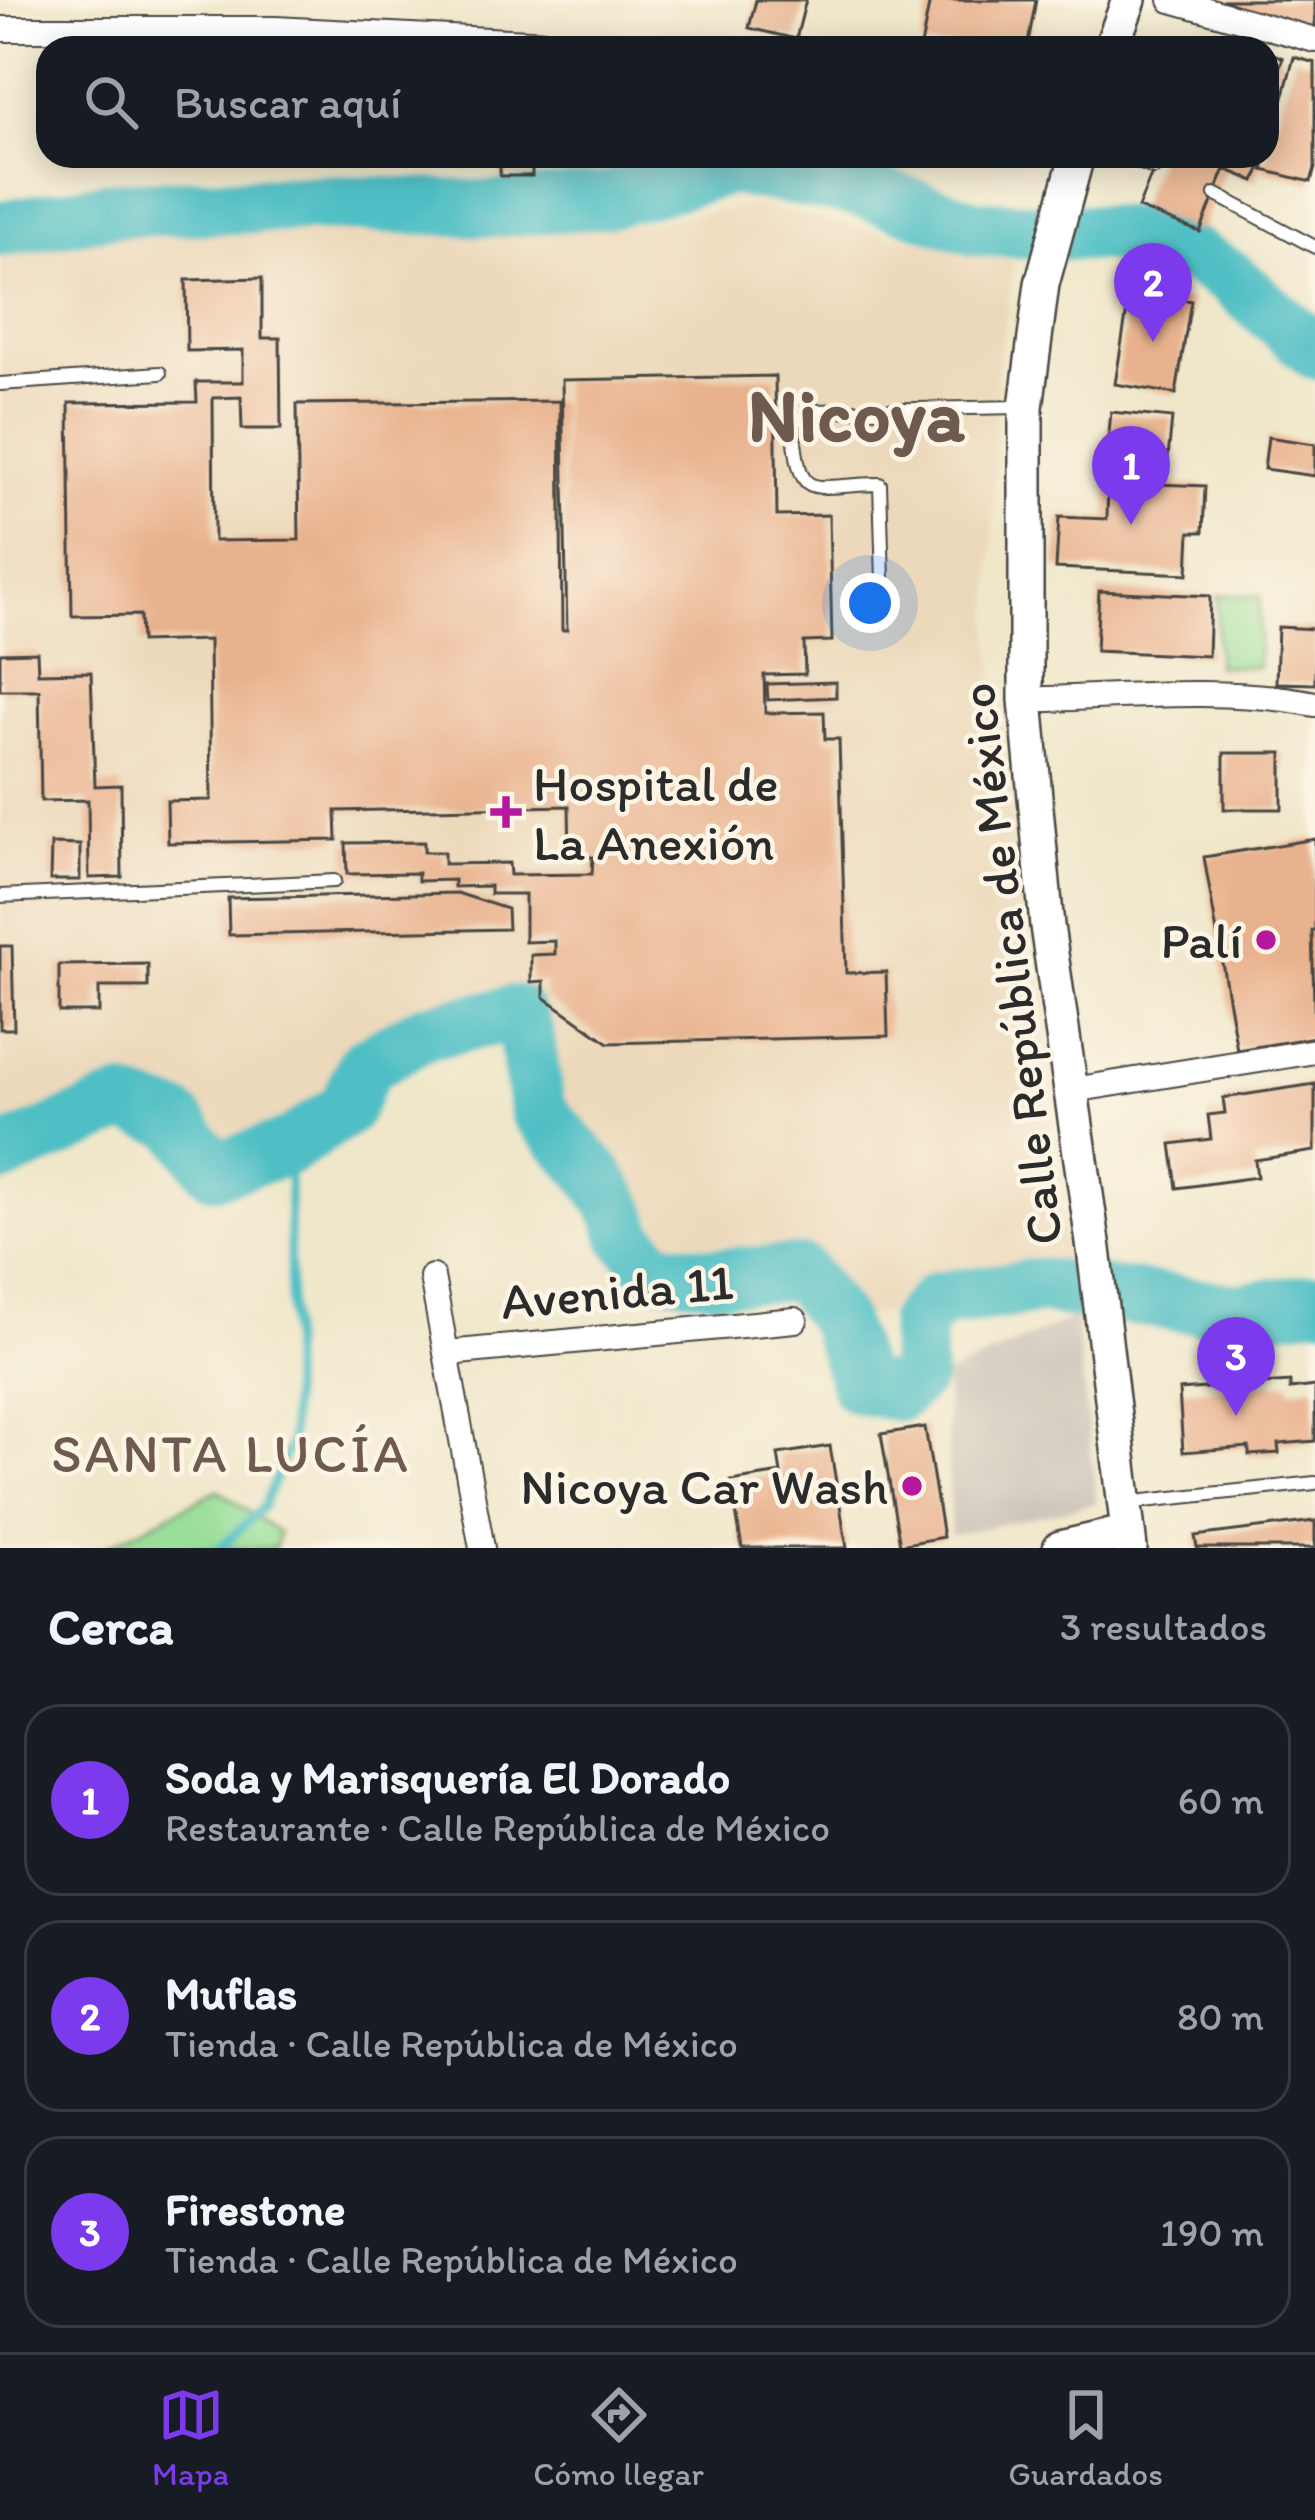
<!DOCTYPE html>
<html lang="es">
<meta charset="utf-8">
<style>
:root{--surface:#171b24;--page:#20242c;--text:#f1f3f6;--muted:#9ea1a6;--line:#363941;--accent:#7c3aed}
body{margin:0;font-family:Itim,sans-serif;background:var(--page);color:var(--text)}
.you{position:absolute;left:870px;top:603px;width:42px;height:42px;margin:-30px;border:9px solid #fff;border-radius:50%;background:#1a73e8;box-shadow:0 0 0 18px #1a73e833}
.badge{display:grid;place-items:center;width:78px;height:78px;border-radius:50%;background:var(--accent);color:#fff;font-size:39px;font-weight:700}
.pin{position:absolute;translate:-50% -99px;filter:drop-shadow(0 3px 6px #0008)}
.pin::after{content:'';position:absolute;top:63px;width:42px;height:36px;background:inherit;clip-path:polygon(0 0,100% 0,50% 100%)}
.list{margin:0;padding:0;list-style:none}
h2{display:flex;justify-content:space-between;align-items:center;height:156px;margin:0;padding:0 48px;font-size:51px}
h2 small{font-size:39px;font-weight:400;color:var(--muted)}
.list li{display:grid;grid-template-columns:78px 1fr auto;gap:36px;align-items:center;box-sizing:border-box;height:192px;margin:0 24px 24px;padding:0 24px;border:3px solid var(--line);border-radius:36px}
.list b{display:block;font-size:45px;white-space:nowrap}
.list p{margin:0;font-size:39px;white-space:nowrap;color:var(--muted)}
.list em{font-size:39px;font-style:normal;color:var(--muted)}
.icon{flex:none;width:66px;height:66px;fill:none;stroke:currentColor;stroke-width:2;stroke-linecap:round;stroke-linejoin:round}
.map{position:relative;flex:none;width:1315px;height:1548px;overflow:hidden}
.search{position:absolute;background:var(--surface);box-shadow:0 6px 30px #0003;left:36px;right:36px;top:36px;height:132px;display:flex;align-items:center;gap:30px;box-sizing:border-box;padding:0 42px;border-radius:36px;color:var(--muted);font-size:45px}
.sheet{height:804px;background:var(--surface)}
nav{display:flex;justify-content:space-around;align-items:center;box-sizing:border-box;height:168px;border-top:3px solid var(--line);background:var(--surface);font-size:33px;color:var(--muted)}
nav a{display:grid;justify-items:center;gap:6px}
nav .on{color:var(--accent)}
.map>svg:first-child{display:block}
.built{fill:#ecd8ba}
.industrial{fill:#cbc3b8}
.green{fill:#98de98;stroke:#628462;stroke-width:3}
.lines{fill:none;stroke-linecap:round;stroke-linejoin:round}
.stream{stroke:#50bfc5;stroke-width:9}
.river{stroke:#50bfc5;stroke-width:57}
.building{fill:#e9b28e}
.service-casing{stroke:#494743;stroke-width:16}
.minor-casing{stroke:#494743;stroke-width:28}
.secondary-casing{stroke:#494743;stroke-width:38}
.service{stroke:#fff;stroke-width:12}
.minor{stroke:#fff;stroke-width:24}
.secondary{stroke:#fff;stroke-width:33}
.poi-dot{fill:#b5179e;stroke:#fcf5e5;stroke-width:4.5}
.labels{text-anchor:middle;stroke-width:9;stroke-linejoin:round;paint-order:stroke}
.poi-label{font-size:51px;fill:#2b2b2b;stroke:#fcf5e5;text-anchor:end}
.street-label{font-size:51px;fill:#2b2b2b;stroke:#fcf5e5}
.neighbourhood-label{font-size:54px;letter-spacing:3px;fill:#6e5a4e;stroke:#fcf5e5}
.town-label{font-size:75px;font-weight:bold;fill:#6e5a4e;stroke:#fcf5e5}
</style>
<div class="map">
<svg width="1315" height="1548" viewBox="0 0 1315 1548">
<rect width="100%" height="100%" fill="#fcf5e5"/>
<filter id="ink" filterUnits="userSpaceOnUse"><feTurbulence type="fractalNoise" baseFrequency=".00833" numOctaves="2"/><feDisplacementMap in="SourceGraphic" scale="24" xChannelSelector="R" yChannelSelector="G"/><feConvolveMatrix kernelMatrix="1 2 1 2 8 2 1 2 1" color-interpolation-filters="sRGB"/></filter>
<filter id="wash" filterUnits="userSpaceOnUse"><feTurbulence type="fractalNoise" baseFrequency=".004" numOctaves="4" result="noise"/><feDisplacementMap in="SourceGraphic" scale="48" xChannelSelector="R" yChannelSelector="G"/><feGaussianBlur stdDeviation="2.7" result="paint"/><feColorMatrix in="noise" values="0 0 0 0 0 0 0 0 0 0 0 0 0 0 0 0 0 1.4 0 .05"/><feComposite in="paint" operator="in"/></filter>
<g filter="url(#wash)">
<rect width="100%" height="100%" fill="#f0e7ca"/>
<path class="built" d="M 755,205 L 1014,262 L 998,372 L 990,638 L 1066,1263 L 937,1282 L 897,1310 L 860,1318 L 830,1268 L 783,1251 L 674,1250 L 635,1191 L 559,1097 L 533,1002 L 491,986 L 400,1020 L 346,1057 L 330,1099 L 229,1143 L 193,1107 L 114,1083 L 0,1125 L 0,251 L 122,234 L 600,230 Z"/>
<path class="industrial" d="M 1075,1317 L 1097,1503 L 951,1535 L 945,1376 Z"/>
<path class="green" d="M 1218,595 L 1260,596 L 1258,667 L 1216,666 Z
M 218,1490 L 279,1533 L 275,1548 L 104,1548 Z"/>
<g class="lines">
<path class="stream" d="M 220,1548 L 263,1507 L 291,1441 L 289,1147"/>
<path class="river" d="M 0,229 L 110,209 L 325,203 L 496,209 L 606,200 L 730,167 L 860,189 L 976,228 L 1160,236 L 1229,277 L 1315,351
M 0,1156 L 122,1104 L 176,1120 L 214,1170 L 289,1147 L 346,1108 L 365,1065 L 425,1032 L 516,1013 L 526,1035 L 537,1110 L 597,1176 L 620,1213 L 627,1236 L 655,1268 L 713,1276 L 801,1273 L 836,1320 L 859,1386 L 898,1393 L 917,1376 L 917,1322 L 937,1300 L 1041,1286 L 1238,1311 L 1315,1301"/>
</g>
<g id="blocks">
<path class="building" d="M 756,0 L 806,0 L 796,39 L 749,28 Z
M 930,0 L 1036,0 L 1027,48 L 921,46 Z
M 1315,0 L 1315,32 L 1223,1 L 1223,0 Z
M 1216,32 L 1257,48 L 1210,48 Z
M 1267,51 L 1283,58 L 1267,98 Z
M 1294,57 L 1315,63 L 1315,168 L 1311,182 L 1263,170 L 1271,142 L 1267,150 L 1267,136 L 1272,138 Z
M 500,156 L 532,156 L 532,176 L 500,176 Z
M 1159,156 L 1265,156 L 1255,181 L 1225,169 L 1200,232 L 1138,208 Z
M 262,278 L 262,338 L 280,338 L 281,429 L 242,429 L 241,397 L 213,398 L 214,541 L 299,540 L 297,404 L 560,401 L 562,630 L 567,630 L 562,380 L 775,376 L 777,516 L 829,515 L 832,641 L 804,642 L 805,674 L 764,675 L 765,713 L 824,712 L 825,739 L 839,739 L 846,973 L 886,972 L 888,1036 L 609,1043 L 544,997 L 544,981 L 531,982 L 531,955 L 555,954 L 555,941 L 525,942 L 525,894 L 490,894 L 490,886 L 454,887 L 454,880 L 418,881 L 418,873 L 347,874 L 346,843 L 424,842 L 424,852 L 444,852 L 444,864 L 509,863 L 510,875 L 592,874 L 593,857 L 570,857 L 569,806 L 336,811 L 337,840 L 168,843 L 167,801 L 211,800 L 209,640 L 141,642 L 140,615 L 72,616 L 69,403 L 197,402 L 196,382 L 243,382 L 243,350 L 187,351 L 186,280 Z
M 1130,291 L 1191,301 L 1176,394 L 1115,384 Z
M 1111,412 L 1172,418 L 1167,468 L 1106,463 Z
M 1268,437 L 1315,444 L 1315,476 L 1264,469 Z
M 1108,482 L 1205,486 L 1203,532 L 1190,532 L 1188,574 L 1056,568 L 1059,517 L 1107,519 Z
M 1099,591 L 1210,596 L 1208,656 L 1096,651 Z
M 1278,627 L 1315,629 L 1315,684 L 1276,683 Z
M 37,652 L 38,673 L 91,672 L 95,786 L 121,785 L 122,877 L 89,878 L 88,800 L 41,801 L 39,690 L 0,690 L 0,653 Z
M 836,682 L 836,697 L 768,700 L 767,684 Z
M 1224,753 L 1282,753 L 1282,809 L 1224,809 Z
M 1315,839 L 1315,930 L 1312,931 L 1315,1037 L 1237,1050 L 1204,857 Z
M 51,844 L 80,845 L 80,880 L 50,880 Z
M 457,893 L 507,909 L 508,929 L 229,935 L 228,898 Z
M 0,946 L 12,946 L 14,1029 L 0,1029 Z
M 148,964 L 148,987 L 99,987 L 99,1012 L 59,1012 L 59,965 Z
M 1315,1084 L 1315,1151 L 1255,1160 L 1257,1177 L 1177,1188 L 1171,1144 L 1211,1139 L 1208,1115 L 1225,1113 L 1223,1098 Z
M 1290,1382 L 1290,1389 L 1315,1386 L 1315,1441 L 1278,1444 L 1279,1453 L 1249,1455 L 1249,1447 L 1183,1452 L 1179,1390 Z
M 925,1427 L 943,1537 L 900,1545 L 881,1434 Z
M 830,1446 L 847,1548 L 742,1548 L 731,1481 L 781,1473 L 778,1454 Z
M 1315,1521 L 1315,1548 L 1197,1548 L 1195,1536 Z"/>
</g>
</g>
<g filter="url(#ink)">
<use href="#blocks" fill-opacity="0" stroke="#494743" stroke-width="3"/>
<g class="lines">
<defs>
<path id="service" d="M 1123,156 L 1154,168
M 1215,194 L 1315,247
M 0,384 L 160,373
M 883,580 L 880,484 C 805,485 801,506 793,423 L 812,411 L 1021,407
M 0,896 L 334,881
M 1125,1503 L 1315,1483"/>
<path id="minor" d="M 1171,0 L 1315,40
M 0,29 L 275,29 L 647,48
M 1026,700 C 1116,697 1228,686 1315,704
M 1073,1090 L 1315,1051
M 432,1277 L 482,1548
M 448,1353 L 795,1320"/>
<path id="secondary" d="M 1111,48 L 1129,0
M 1077,156 L 1042,284 L 1026,407 L 1026,700 L 1047,926 L 1094,1249 L 1130,1548
M 1060,1548 L 1128,1532"/>
</defs>
<use href="#service" class="service-casing"/>
<use href="#minor" class="minor-casing"/>
<use href="#secondary" class="secondary-casing"/>
<use href="#service" class="service"/>
<use href="#minor" class="minor"/>
<use href="#secondary" class="secondary"/>
</g>
</g>
<g class="poi-dot">
<path d="M500 794h12v12h12v12h-12v12h-12v-12h-12v-12h12z"/>
<circle cx="1266" cy="940" r="12"/>
<circle cx="912" cy="1486" r="12"/>
</g>
<g class="labels">
<g class="poi-label">
<text x="533" y="801" text-anchor="start">Hospital de<tspan x="533" dy="59">La Anexión</tspan></text>
<text x="1242" y="958">Palí</text>
<text x="888" y="1504">Nicoya Car Wash</text>
</g>
<g class="street-label">
<text transform="translate(1010 964) rotate(-97)" y="18">Calle República de México</text>
<text transform="translate(617 1291) rotate(-5)" y="18">Avenida 11</text>
</g>
<g class="neighbourhood-label">
<text x="231" y="1472">SANTA LUCÍA</text>
</g>
<g class="town-label">
<text x="856" y="441">Nicoya</text>
</g>
</g>
</svg>
<div class="you"></div>
<div class="pin badge" style="left:1131px;top:525px">1</div>
<div class="pin badge" style="left:1153px;top:342px">2</div>
<div class="pin badge" style="left:1236px;top:1416px">3</div>
<div class="search"><svg class="icon" aria-label="search" viewBox="0 0 24 24"><circle cx="10" cy="10" r="6"/><path d="M15 15l6 6"/></svg>Buscar aquí</div>
</div>
<section class="sheet">
<h2>Cerca<small>3 resultados</small></h2>
<ul class="list">
<li><span class="badge">1</span><div><b>Soda y Marisquería El Dorado</b><p>Restaurante · Calle República de México</p></div><em>60 m</em></li>
<li><span class="badge">2</span><div><b>Muflas</b><p>Tienda · Calle República de México</p></div><em>80 m</em></li>
<li><span class="badge">3</span><div><b>Firestone</b><p>Tienda · Calle República de México</p></div><em>190 m</em></li>
</ul>
</section>
<nav>
<a class="on"><svg class="icon" aria-label="map" viewBox="0 0 24 24"><path d="M3 6l6-2 6 2 6-2v14l-6 2-6-2-6 2zM9 4v14M15 6v14"/></svg>Mapa</a>
<a><svg class="icon" aria-label="directions" viewBox="0 0 24 24"><path d="M12 3l9 9-9 9-9-9zM9 14v-3h6M13 9l2 2-2 2"/></svg>Cómo llegar</a>
<a><svg class="icon" aria-label="saved" viewBox="0 0 24 24"><path d="M7 4h10v16l-5-4-5 4z"/></svg>Guardados</a>
</nav>
